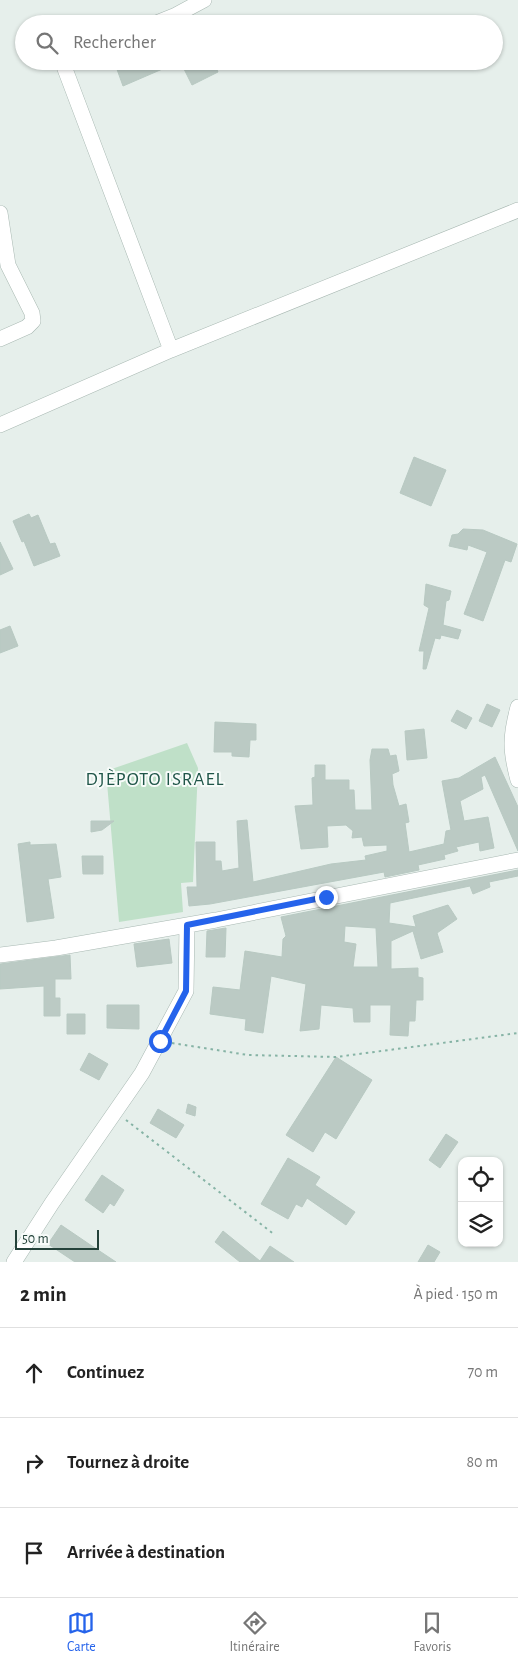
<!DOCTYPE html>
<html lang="fr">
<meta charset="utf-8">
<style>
:root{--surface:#fff;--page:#f6f6f6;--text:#222;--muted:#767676;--line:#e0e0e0;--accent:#2563eb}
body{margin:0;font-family:"Alegreya Sans",sans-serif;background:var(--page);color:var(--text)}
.controls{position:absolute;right:15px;bottom:15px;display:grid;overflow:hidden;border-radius:10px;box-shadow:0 1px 4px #0004}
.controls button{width:45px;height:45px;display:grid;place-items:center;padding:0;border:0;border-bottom:1px solid var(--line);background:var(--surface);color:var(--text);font:25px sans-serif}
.scale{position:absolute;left:15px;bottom:12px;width:84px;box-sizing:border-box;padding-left:5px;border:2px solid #24423a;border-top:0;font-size:14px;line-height:18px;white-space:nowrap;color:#24423a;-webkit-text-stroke:4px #f7fbf9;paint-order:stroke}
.stop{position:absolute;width:15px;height:15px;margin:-11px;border:4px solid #2563eb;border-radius:50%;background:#fff}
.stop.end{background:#2563eb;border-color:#fff;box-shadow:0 1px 5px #0008}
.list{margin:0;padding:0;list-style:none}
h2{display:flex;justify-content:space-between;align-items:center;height:65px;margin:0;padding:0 20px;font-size:21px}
h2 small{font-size:16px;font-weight:400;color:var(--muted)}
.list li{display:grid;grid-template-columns:32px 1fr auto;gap:15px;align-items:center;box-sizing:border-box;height:90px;padding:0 20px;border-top:1px solid var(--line)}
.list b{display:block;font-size:19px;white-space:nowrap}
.list em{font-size:16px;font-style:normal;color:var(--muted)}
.icon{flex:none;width:28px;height:28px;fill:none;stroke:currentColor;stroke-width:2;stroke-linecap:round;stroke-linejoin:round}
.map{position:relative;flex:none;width:518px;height:1262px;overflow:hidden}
.search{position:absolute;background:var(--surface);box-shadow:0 1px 4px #0004;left:15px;right:15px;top:15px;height:55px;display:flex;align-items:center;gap:12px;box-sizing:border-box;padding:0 18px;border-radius:28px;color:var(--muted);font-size:19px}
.sheet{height:335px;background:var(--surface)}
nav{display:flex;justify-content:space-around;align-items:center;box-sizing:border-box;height:70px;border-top:1px solid var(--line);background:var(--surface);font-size:14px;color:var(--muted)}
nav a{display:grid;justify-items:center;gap:2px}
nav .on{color:var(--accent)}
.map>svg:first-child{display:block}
.green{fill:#bfe0c8}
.building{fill:#bbcac4;stroke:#b8c9c2;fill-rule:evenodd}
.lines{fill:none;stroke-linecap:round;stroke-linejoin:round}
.minor-casing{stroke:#a8b8b2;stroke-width:16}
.path{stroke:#86b3a5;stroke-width:2;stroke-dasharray:2.5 4;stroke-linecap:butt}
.minor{stroke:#fff;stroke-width:15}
.route{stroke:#2563eb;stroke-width:6}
.labels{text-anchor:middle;stroke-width:4;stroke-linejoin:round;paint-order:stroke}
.neighbourhood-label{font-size:19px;letter-spacing:1px;fill:#1f5548;stroke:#f7fbf9}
</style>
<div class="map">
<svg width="518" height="1262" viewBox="0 0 518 1262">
<rect width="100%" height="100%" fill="#e6efeb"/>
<path class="green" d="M 187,743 L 198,768 L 193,882 L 181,883 L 183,912 L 119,922 L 106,771 Z"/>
<path class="building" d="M 114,61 L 181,61 L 123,86 Z
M 195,61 L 213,61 L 218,72 L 192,85 L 183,67 Z
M 414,457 L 446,470 L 431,506 L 400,493 Z
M 29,514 L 31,518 L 38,515 L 50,544 L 55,543 L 60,556 L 34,566 L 24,541 L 22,542 L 13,521 Z
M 463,529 L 483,530 L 517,544 L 511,562 L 505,560 L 483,621 L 464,614 L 487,552 L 468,545 L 467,550 L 449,546 L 452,535 L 458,534 Z
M 0,542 L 13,569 L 0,575 Z
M 426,584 L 451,591 L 449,600 L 446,601 L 443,625 L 461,630 L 458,639 L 441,635 L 440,639 L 435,638 L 426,669 L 423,669 L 424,651 L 419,651 L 429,608 L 424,605 Z
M 10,626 L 18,646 L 0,653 L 0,630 Z
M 487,704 L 500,710 L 492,727 L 479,721 Z
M 457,710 L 472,718 L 466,729 L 451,721 Z
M 215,722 L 256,724 L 256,740 L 250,740 L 249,757 L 232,756 L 232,752 L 214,752 Z
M 424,729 L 427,758 L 407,760 L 405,731 Z
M 372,749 L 388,749 L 390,756 L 396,755 L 399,771 L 392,774 L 393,785 L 399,806 L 406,804 L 409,822 L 405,823 L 409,852 L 444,844 L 446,831 L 451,830 L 442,781 L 459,778 L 495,757 L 518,807 L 518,851 L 485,775 L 481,777 L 483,789 L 460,801 L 464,821 L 488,817 L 494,848 L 480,851 L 479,842 L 456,847 L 458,851 L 444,855 L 445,859 L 418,865 L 419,870 L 385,877 L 384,872 L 210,904 L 189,906 L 187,887 L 197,887 L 196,842 L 215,842 L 215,861 L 221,861 L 222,871 L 239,868 L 237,821 L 247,820 L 253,882 L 331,864 L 366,860 L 365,856 L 387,851 L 387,845 L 364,846 L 362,837 L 352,838 L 353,831 L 346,825 L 327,826 L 328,847 L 301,849 L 295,806 L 313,805 L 312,778 L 315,777 L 315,765 L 325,765 L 325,780 L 349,780 L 349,790 L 354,790 L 355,810 L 372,810 L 370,760 Z
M 91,821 L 114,821 L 102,830 L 91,832 Z
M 30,842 L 30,845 L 56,844 L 61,877 L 48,879 L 54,918 L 27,922 L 18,844 Z
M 82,856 L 103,856 L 103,874 L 83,874 Z
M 518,870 L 518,876 L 489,882 L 490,887 L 473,894 L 470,886 L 390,903 L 389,923 L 416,927 L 413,916 L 448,905 L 457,919 L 437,933 L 443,952 L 421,959 L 413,931 L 391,941 L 391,969 L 418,968 L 418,977 L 423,978 L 423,1000 L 416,1000 L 415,1021 L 409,1021 L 408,1036 L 390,1035 L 391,1005 L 370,1005 L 370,1022 L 354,1022 L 353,1008 L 321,1005 L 319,1029 L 300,1031 L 306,984 L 271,976 L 263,1033 L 245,1030 L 246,1019 L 210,1014 L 213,987 L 240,990 L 245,951 L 282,957 L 283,939 L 286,936 L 281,917 ZM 345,926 L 376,928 L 378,967 L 353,967 L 356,944 L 344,942 Z
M 226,928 L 225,957 L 206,957 L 207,931 Z
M 169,939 L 172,963 L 137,967 L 134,944 Z
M 70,955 L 71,979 L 55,979 L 55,998 L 60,998 L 60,1016 L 44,1016 L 44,986 L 0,989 L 0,964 Z
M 107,1005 L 139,1005 L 139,1029 L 107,1028 Z
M 67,1014 L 85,1014 L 85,1034 L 67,1034 Z
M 89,1053 L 108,1064 L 99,1080 L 80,1070 Z
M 336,1057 L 372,1080 L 336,1139 L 325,1132 L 313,1152 L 286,1135 Z
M 188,1104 L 196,1107 L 195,1116 L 186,1113 Z
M 158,1109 L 184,1125 L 176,1138 L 150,1123 Z
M 446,1134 L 458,1142 L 440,1168 L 429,1160 Z
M 288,1158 L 320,1177 L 315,1185 L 355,1212 L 346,1225 L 307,1198 L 302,1207 L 296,1204 L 288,1219 L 261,1204 Z
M 102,1175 L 124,1190 L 114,1206 L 110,1203 L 103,1213 L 85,1200 Z
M 61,1225 L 89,1244 L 116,1262 L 75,1262 L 48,1244 Z
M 223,1231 L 260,1261 L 270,1246 L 294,1262 L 240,1262 L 215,1242 Z
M 428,1245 L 440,1252 L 434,1262 L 418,1262 Z"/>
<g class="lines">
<defs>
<path id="minor" d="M 154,24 L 174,16 L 204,0
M 62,61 L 171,350
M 0,213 L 8,265 L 32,313 L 33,321 L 27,327 L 0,339
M 0,425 L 171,350 L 518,210
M 518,707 C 510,737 510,750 518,780
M 0,955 L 56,948 L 216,920 L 518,860
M 14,1262 L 52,1203 L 142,1073 L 186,991 L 187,925"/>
</defs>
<use href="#minor" class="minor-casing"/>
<path class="path" d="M 172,1043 L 248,1055 L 336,1057 L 518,1033
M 126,1120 L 275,1235"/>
<use href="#minor" class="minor"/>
</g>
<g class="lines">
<path class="route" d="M 160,1041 L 186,991 L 187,925 L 326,897"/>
</g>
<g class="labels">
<g class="neighbourhood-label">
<text x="155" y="785">DJÈPOTO ISRAEL</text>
</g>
</g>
</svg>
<div class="controls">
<button><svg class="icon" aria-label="locate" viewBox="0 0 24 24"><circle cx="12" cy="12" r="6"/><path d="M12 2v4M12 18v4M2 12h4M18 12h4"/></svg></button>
<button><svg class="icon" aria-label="layers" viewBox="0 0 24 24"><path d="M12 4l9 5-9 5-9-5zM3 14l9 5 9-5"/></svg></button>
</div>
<div class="scale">50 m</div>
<div class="stop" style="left:160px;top:1041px"></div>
<div class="stop end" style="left:326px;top:897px"></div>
<div class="search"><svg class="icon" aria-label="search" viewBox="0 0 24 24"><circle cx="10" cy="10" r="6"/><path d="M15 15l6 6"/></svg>Rechercher</div>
</div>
<section class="sheet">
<h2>2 min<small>À pied · 150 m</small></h2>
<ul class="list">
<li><svg class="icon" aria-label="ahead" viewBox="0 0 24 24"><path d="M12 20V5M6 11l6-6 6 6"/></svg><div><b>Continuez</b></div><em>70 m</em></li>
<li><svg class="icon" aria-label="right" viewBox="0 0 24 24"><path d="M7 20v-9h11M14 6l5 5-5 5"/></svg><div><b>Tournez à droite</b></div><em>80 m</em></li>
<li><svg class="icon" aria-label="arrive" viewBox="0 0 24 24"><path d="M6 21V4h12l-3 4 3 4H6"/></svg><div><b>Arrivée à destination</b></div></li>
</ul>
</section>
<nav>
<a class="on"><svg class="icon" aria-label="map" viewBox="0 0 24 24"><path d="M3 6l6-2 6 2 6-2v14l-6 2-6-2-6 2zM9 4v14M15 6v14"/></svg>Carte</a>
<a><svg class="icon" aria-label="directions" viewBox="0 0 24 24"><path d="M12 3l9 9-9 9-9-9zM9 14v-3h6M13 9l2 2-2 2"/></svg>Itinéraire</a>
<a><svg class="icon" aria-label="saved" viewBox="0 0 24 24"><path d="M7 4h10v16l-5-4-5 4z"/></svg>Favoris</a>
</nav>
